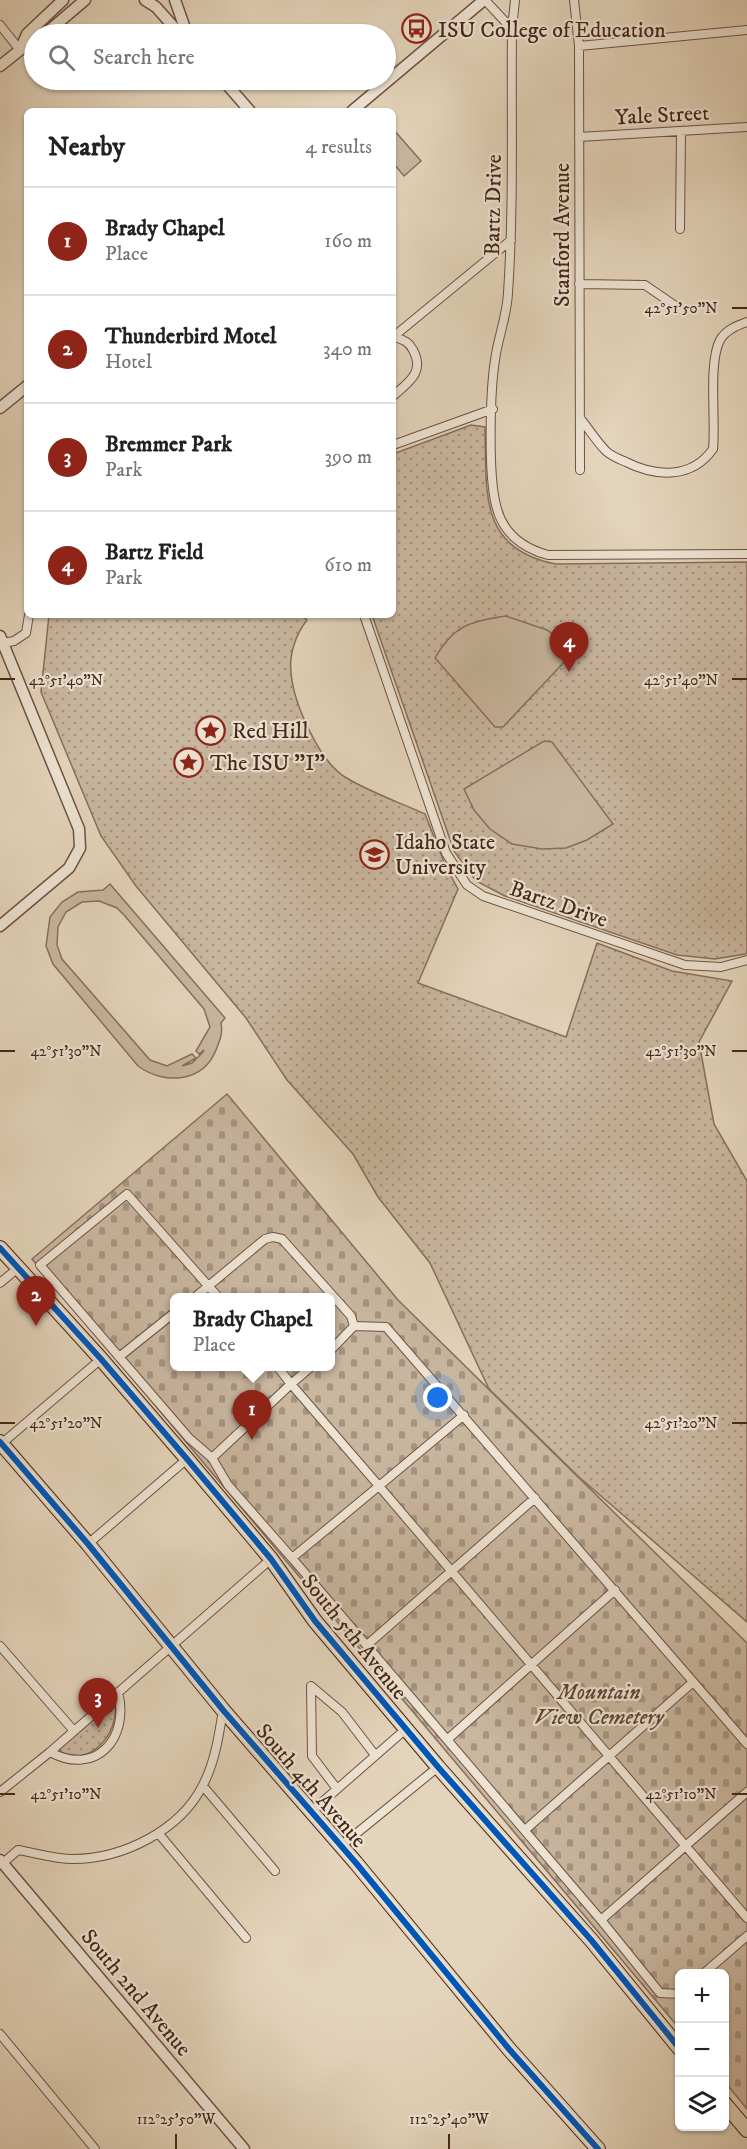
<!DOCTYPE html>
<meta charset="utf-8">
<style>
:root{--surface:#fff;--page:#f2f2f2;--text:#222;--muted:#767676;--line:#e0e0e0;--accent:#8f2418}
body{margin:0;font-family:"IM FELL DW Pica",serif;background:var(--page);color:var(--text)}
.controls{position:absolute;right:18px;bottom:18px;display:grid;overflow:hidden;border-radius:9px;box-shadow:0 2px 4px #0004}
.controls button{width:54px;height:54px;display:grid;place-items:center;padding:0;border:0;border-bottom:2px solid var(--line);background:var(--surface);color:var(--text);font:30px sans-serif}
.you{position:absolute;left:438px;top:1398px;width:21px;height:21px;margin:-15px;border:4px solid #fff;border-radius:50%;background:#1a73e8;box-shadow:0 0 0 9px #1a73e833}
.badge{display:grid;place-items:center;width:39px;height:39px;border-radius:50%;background:var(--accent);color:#fff;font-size:20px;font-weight:700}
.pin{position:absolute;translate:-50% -50px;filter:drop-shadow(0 2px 3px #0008)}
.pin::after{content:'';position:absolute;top:32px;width:21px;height:18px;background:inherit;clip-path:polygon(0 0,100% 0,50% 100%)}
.popup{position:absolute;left:170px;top:1293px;width:165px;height:78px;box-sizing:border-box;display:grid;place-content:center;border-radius:9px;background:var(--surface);filter:drop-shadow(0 2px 4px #0005);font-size:20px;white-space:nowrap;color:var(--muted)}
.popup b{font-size:22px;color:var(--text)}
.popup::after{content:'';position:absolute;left:50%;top:100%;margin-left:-12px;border:12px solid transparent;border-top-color:var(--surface)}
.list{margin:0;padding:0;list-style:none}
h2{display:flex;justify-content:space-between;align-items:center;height:78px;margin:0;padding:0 24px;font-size:26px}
h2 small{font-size:20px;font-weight:400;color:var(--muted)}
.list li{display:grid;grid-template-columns:39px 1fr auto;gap:18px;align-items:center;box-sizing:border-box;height:108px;padding:0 24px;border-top:2px solid var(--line)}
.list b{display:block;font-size:22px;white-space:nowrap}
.list p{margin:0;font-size:20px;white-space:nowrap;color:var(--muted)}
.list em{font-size:20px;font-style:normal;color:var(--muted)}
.icon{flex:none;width:33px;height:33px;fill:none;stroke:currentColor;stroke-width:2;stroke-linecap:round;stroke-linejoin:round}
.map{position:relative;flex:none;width:747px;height:2149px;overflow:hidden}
.search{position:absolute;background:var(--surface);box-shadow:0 2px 4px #0004;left:24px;top:24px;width:372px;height:66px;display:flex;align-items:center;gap:15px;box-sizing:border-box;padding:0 21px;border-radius:33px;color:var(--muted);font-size:22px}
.panel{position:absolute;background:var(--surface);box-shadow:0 2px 4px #0004;left:24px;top:108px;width:372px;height:510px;border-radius:9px}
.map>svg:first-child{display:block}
.cemetery{fill:url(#cemetery-stones);stroke:#886e5c;stroke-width:1.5;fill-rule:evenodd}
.park{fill:url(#park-dots);stroke:#886e5c;stroke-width:1.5}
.pitch{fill:#c9b69f;stroke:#886e5c;stroke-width:1.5;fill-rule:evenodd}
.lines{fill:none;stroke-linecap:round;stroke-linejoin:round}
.minor-casing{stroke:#6e5242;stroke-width:10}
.tertiary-casing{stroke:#6e5242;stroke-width:13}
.primary-casing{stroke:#472619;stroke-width:16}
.minor{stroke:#ede3d3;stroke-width:8}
.tertiary{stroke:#ede3d3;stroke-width:10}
.primary{stroke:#e4d4bb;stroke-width:14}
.cycleway-casing{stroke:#ede3d3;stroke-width:10}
.cycleway{stroke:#0057b8;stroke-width:6}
.ticks{fill:none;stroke:#472619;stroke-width:2}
.labels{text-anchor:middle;stroke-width:4.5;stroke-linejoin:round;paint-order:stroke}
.poi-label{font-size:22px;fill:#472619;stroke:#ede3d3;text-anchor:start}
.street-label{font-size:22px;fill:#472619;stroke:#ede3d3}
.park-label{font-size:22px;font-style:italic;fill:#614334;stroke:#ede3d3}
.ticks-label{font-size:15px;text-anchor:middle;fill:#472619;stroke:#ede3d3;stroke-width:4.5;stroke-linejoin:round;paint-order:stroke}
</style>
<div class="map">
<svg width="747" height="2149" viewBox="0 0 747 2149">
<defs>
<pattern id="cemetery-stones" width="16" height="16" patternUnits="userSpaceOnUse" patternTransform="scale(1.5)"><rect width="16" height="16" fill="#c9b69f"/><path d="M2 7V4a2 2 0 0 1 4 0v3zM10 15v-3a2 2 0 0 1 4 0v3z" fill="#a59481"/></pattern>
<pattern id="park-dots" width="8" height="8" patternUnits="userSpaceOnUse" patternTransform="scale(1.5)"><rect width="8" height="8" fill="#c9b69f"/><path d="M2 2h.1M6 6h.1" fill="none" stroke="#a59481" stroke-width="1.8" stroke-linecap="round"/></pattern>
</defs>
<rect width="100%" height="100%" fill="#e4d4bb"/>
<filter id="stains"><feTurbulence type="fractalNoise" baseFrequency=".00333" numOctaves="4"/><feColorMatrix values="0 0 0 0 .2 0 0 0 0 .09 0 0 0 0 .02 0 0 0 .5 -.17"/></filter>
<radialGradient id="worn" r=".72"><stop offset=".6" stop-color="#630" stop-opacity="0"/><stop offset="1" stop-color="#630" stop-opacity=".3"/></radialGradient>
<path class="cemetery" d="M 227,1094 L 398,1300 L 747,1643 L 747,2109 L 725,2082 L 724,1974 L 680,1974 L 679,2028 L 32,1259 ZM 174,1298 L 330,1298 L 330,1366 L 174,1366 Z"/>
<path class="park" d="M 471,425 L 485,427 C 487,490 477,549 556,564 L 747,562 L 747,953 L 745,954 L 715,959 L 677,955 L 505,896 L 476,881 L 454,851 L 372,615 L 393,615 L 393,454 Z
M 49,615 L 301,615 L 307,620 C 296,634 289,654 291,672 C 293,702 319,761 345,777 C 369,792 399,802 425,814 L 446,867 L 458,889 L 418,983 L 566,1037 L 597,943 L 672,971 L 732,981 L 699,1042 L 714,1124 L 747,1181 L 747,1622 L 579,1477 L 489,1389 L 430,1263 L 378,1197 L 353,1154 L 287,1080 L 246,1018 L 136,886 L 101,836 L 41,692 Z
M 112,1704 L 115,1705 C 119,1733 90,1768 61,1752 L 60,1748 Z"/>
<path class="pitch" d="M 393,129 L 421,161 L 404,176 L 393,163 Z
M 506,616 L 547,630 L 566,644 L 567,659 L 503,727 L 495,727 L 435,658 C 453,626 470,621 506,616 Z
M 544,741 L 552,742 L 613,824 L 587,840 L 566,848 L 542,849 L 512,844 L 490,829 L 474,810 L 464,789 Z
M 110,884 L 225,1018 L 221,1023 C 223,1033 220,1040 216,1050 C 203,1083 164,1085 138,1066 L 53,964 L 46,946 L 50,917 L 62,902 L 78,892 L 103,890 ZM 99,901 L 117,908 L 124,915 L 204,1009 L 210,1027 L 196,1051 L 199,1054 L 204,1050 L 203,1052 L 192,1063 L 182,1066 L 196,1058 L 192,1054 L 167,1066 L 150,1060 L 62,959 L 57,945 L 58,927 L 66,912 L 82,902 Z"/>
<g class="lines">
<defs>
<path id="minor" d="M 485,0 L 512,29
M 515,0 L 512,29 C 511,117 514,205 508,293 C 507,316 498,337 495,360 C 490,392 488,474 496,505 C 502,532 522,548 548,555 L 747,554
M 574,0 L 579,46 L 580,470
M 0,25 L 20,50
M 579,46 L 747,30
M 579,137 L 747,127
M 680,229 L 681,131
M 579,284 L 645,285 L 680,309
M 393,337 L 511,240
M 393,396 C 409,382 425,372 413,350 C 409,342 403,339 394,337
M 580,418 C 589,429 596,441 606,451 C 611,456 619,459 626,462 C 656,477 692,479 713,449 C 716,420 708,363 720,340 C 726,330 736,326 747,322
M 393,445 L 493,409
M 364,615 L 446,853 L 467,885 L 483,896 L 685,965 L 721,967 L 747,960
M 3,643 L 14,641 L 26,633 L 29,615
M 0,1283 L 17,1269
M 194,1298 L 265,1239 L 273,1237 L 282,1239 L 351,1316 L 354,1326 L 330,1351
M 354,1326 L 386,1327 L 747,1744
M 119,1357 L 174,1313
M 277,1366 L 291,1384 L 312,1366
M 464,1415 L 379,1486 L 747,1918
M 0,1445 L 101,1359
M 212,1458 L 291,1384 L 379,1486 L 292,1558 L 228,1485 L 212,1458 L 189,1438 L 40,1265 L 127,1194 L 219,1298
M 88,1544 L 187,1459
M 292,1558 L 601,1920 L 660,1993 L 680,1994
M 367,1645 L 535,1498
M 0,1646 L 74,1731
M 448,1739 L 615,1590
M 50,1752 C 96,1777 130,1738 118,1692
M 203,1786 L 275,1871
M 337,1789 L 312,1756 L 311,1686 L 342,1712 L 375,1755
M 0,1792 L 50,1752 L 271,1559
M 312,1811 L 407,1728
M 525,1830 L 692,1683
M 159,1834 L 246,1938
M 341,1846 L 438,1767
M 3,1863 L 18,1850 C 36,1853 55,1859 73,1859 C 122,1859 180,1831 203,1785 C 215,1762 219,1735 223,1710
M 601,1920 L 747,1792
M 703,1974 L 747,1936
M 0,2034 L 95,2149"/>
<path id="tertiary" d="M 145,0 L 156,7 L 180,34
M 175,0 L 187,34
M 45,34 L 85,0
M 20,50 L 27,34 L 63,0
M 0,66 L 20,50 L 34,43
M 223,80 L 250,111
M 352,111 L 484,0
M 0,408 L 27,386
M 0,636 L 79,829 L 80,848 L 69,868 L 0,926
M 0,1860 L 244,2149"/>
<path id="primary" d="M 0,1248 L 101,1359 L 187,1459 L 271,1559 L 315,1621 L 438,1767 L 592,1941 L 680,2049
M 0,1442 L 88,1544 L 223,1710 L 356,1863 L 509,2049 L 598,2149
M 724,2103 L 747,2130"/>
</defs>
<use href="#minor" class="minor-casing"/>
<use href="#tertiary" class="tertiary-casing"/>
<use href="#primary" class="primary-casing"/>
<use href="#minor" class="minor"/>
<use href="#tertiary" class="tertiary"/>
<use href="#primary" class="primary"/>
<defs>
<path id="cycleway" d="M 0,1248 L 101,1359 L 187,1459 L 271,1559 L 315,1621 L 438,1767 L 592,1941 L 680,2049
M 0,1442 L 88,1544 L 223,1710 L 356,1863 L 509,2049 L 598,2149"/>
</defs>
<use href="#cycleway" class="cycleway-casing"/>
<use href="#cycleway" class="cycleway"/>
</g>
<path class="ticks" d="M 732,308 L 747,308M 0,679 L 15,679M 732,679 L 747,679M 0,1051 L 15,1051M 732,1051 L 747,1051M 0,1423 L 15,1423M 732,1423 L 747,1423M 0,1794 L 15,1794M 732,1794 L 747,1794M 176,2134 L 176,2149M 449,2134 L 449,2149"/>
<defs>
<symbol id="bus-ring" viewBox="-11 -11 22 22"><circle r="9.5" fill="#ede3d3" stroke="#8f2418" stroke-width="1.5"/><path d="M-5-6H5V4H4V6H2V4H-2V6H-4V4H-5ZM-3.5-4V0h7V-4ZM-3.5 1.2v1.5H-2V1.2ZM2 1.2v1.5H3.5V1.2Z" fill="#8f2418"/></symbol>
<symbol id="sight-ring" viewBox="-11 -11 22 22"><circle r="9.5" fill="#ede3d3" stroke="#8f2418" stroke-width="1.5"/><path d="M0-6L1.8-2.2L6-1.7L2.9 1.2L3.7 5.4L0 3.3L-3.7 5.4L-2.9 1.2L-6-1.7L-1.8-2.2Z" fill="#8f2418"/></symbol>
<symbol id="university-ring" viewBox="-11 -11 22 22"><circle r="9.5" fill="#ede3d3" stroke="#8f2418" stroke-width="1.5"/><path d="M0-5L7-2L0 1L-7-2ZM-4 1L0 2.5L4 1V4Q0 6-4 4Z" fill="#8f2418"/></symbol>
</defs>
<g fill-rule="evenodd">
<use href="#bus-ring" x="400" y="12" width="33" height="33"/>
<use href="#sight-ring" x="194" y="714" width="33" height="33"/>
<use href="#sight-ring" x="172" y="746" width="33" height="33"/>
<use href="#university-ring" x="358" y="838" width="33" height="33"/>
</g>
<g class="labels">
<g class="poi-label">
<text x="438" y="37">ISU College of Education</text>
<text x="232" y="738">Red Hill</text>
<text x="210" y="770">The ISU "I"</text>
<text x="395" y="849">Idaho State<tspan x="395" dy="25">University</tspan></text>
</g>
<g class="street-label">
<text transform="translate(662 114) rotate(-3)" y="8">Yale Street</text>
<text transform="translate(492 205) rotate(-89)" y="8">Bartz Drive</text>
<text transform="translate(561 235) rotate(-90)" y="8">Stanford Avenue</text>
<text transform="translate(559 903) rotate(19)" y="8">Bartz Drive</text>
<text transform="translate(355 1636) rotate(51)" y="8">South 5th Avenue</text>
<text transform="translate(312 1785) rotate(49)" y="8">South 4th Avenue</text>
<text transform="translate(137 1992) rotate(50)" y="8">South 2nd Avenue</text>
</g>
<g class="park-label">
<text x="599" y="1699">Mountain<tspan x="599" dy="25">View Cemetery</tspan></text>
</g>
</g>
<g class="ticks-label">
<text x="681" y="313">42°51'50"N</text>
<text x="66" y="685">42°51'40"N</text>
<text x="681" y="685">42°51'40"N</text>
<text x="66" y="1056">42°51'30"N</text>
<text x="681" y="1056">42°51'30"N</text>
<text x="66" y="1428">42°51'20"N</text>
<text x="681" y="1428">42°51'20"N</text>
<text x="66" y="1799">42°51'10"N</text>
<text x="681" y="1799">42°51'10"N</text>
<text x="176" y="2124">112°25'50"W</text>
<text x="449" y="2124">112°25'40"W</text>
</g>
<rect width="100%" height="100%" filter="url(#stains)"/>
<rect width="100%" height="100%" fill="url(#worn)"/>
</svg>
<div class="controls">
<button>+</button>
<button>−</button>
<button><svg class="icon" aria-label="layers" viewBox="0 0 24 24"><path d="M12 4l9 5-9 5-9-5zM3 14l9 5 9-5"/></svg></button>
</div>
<div class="you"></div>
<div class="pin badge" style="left:252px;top:1440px">1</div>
<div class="popup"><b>Brady Chapel</b>Place</div>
<div class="pin badge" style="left:36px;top:1326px">2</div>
<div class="pin badge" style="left:98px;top:1728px">3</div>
<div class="pin badge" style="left:569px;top:672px">4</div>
<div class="search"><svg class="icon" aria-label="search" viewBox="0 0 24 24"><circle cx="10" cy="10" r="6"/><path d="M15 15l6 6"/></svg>Search here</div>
<section class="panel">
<h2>Nearby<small>4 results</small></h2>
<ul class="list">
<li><span class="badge">1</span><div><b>Brady Chapel</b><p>Place</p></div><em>160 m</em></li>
<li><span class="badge">2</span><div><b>Thunderbird Motel</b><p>Hotel</p></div><em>340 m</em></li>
<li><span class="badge">3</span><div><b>Bremmer Park</b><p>Park</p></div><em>390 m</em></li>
<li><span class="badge">4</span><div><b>Bartz Field</b><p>Park</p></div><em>610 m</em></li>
</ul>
</section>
</div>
